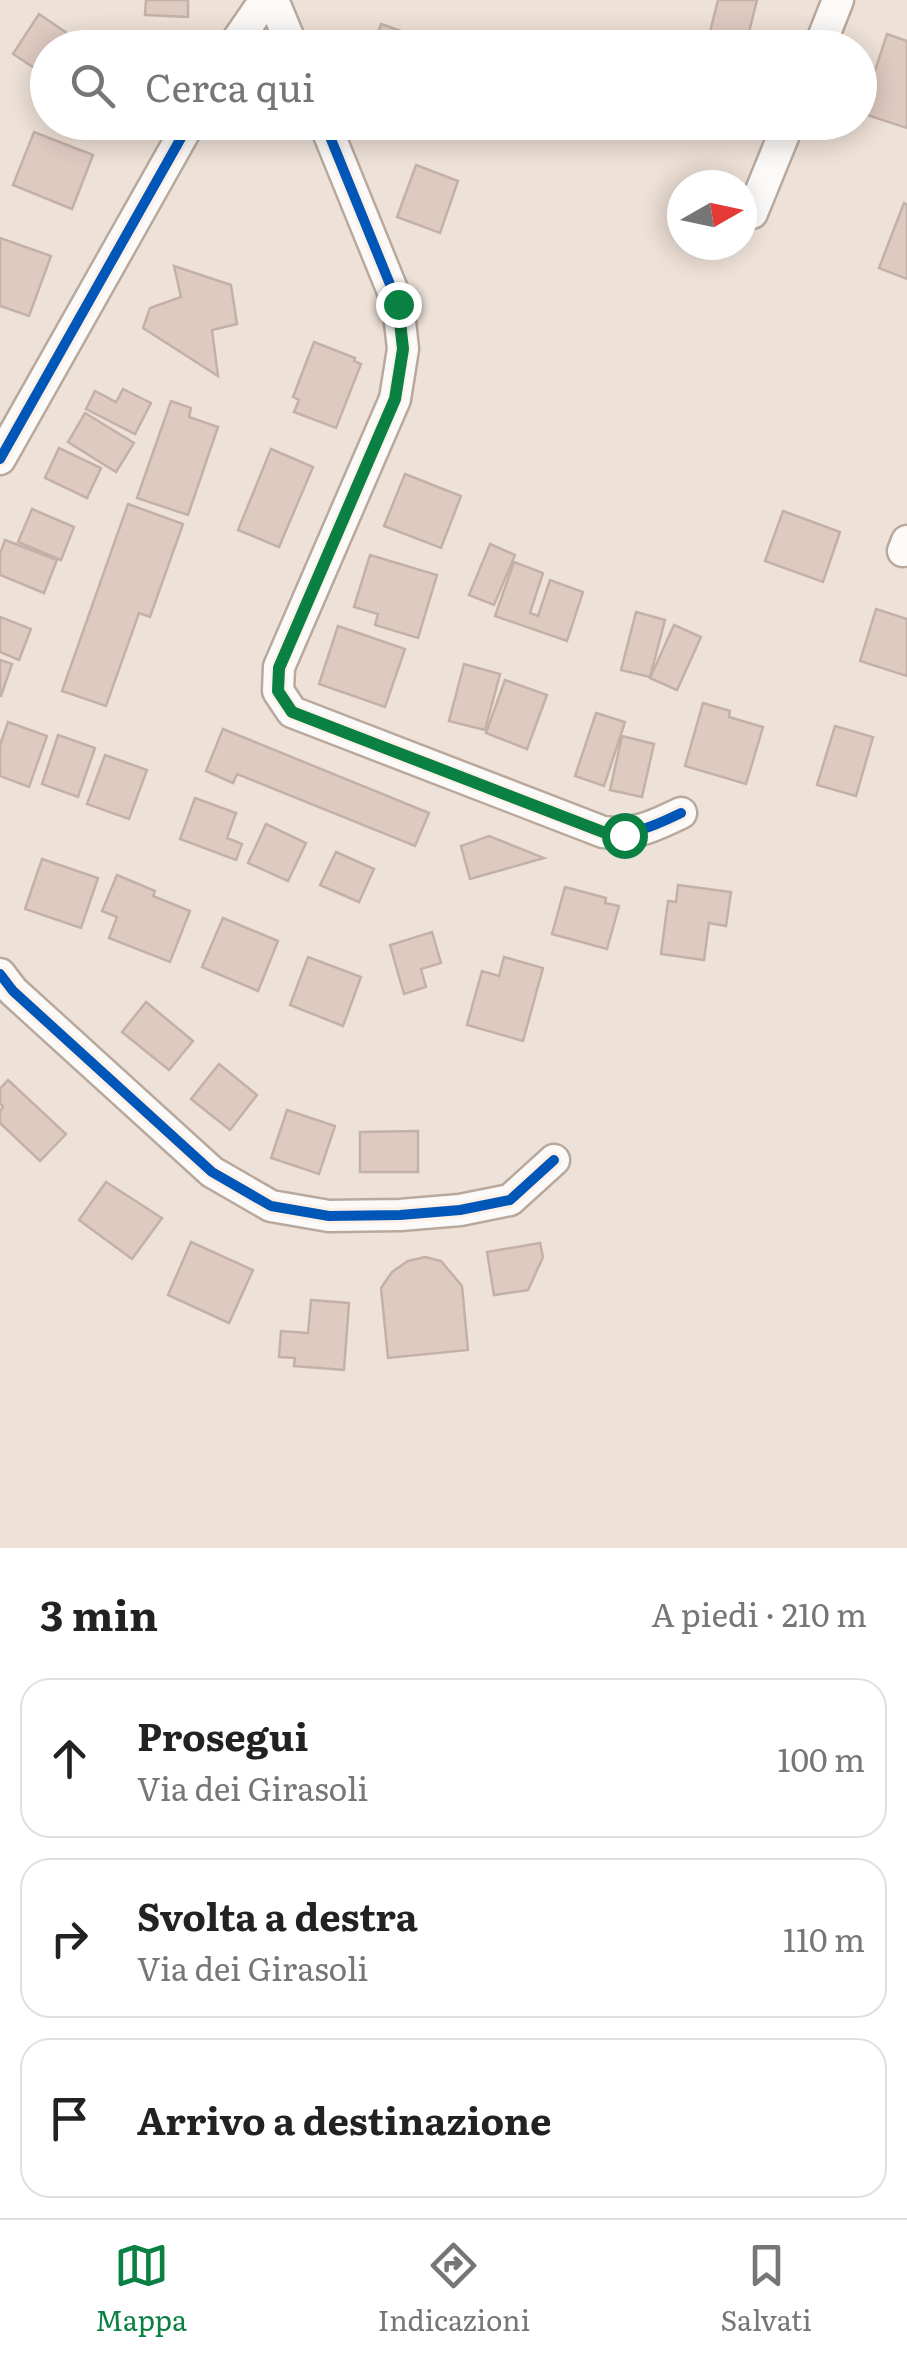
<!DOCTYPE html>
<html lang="it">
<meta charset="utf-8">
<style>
body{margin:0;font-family:Literata,serif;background:#f6f6f6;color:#222}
.compass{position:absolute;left:667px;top:170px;width:90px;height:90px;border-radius:50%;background:#fff;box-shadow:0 5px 25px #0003;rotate:81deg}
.stop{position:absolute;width:30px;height:30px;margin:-22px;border:8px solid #0b8043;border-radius:50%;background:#fff}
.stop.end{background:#0b8043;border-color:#fff;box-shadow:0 2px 10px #0008}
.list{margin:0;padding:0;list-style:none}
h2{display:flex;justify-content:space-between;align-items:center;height:130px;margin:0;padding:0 40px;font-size:42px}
h2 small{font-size:32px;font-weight:400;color:#767676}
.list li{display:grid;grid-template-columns:65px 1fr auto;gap:30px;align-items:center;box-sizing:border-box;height:160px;margin:0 20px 20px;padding:0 20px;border:2px solid #e0e0e0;border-radius:30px}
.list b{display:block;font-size:38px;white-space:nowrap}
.list p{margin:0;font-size:32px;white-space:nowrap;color:#767676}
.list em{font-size:32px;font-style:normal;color:#767676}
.icon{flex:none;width:55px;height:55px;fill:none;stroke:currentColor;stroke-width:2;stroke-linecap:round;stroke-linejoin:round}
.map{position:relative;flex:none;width:907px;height:1548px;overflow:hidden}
.search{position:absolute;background:#fff;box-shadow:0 5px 25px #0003;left:30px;right:30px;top:30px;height:110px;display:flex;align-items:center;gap:25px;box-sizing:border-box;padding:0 35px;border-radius:55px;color:#767676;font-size:38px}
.sheet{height:670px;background:#fff}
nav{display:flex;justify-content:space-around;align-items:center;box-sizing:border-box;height:140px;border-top:2px solid #e0e0e0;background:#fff;font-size:28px;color:#767676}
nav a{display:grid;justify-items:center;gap:5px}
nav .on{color:#0b8043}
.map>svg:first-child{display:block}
.building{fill:#dfcac0;stroke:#c3b1a8;stroke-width:2.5}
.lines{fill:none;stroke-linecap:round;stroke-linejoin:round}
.street-casing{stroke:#b9a99d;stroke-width:35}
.street{stroke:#fcfaf9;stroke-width:30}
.cycleway-casing{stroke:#fcf0e7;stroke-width:16}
.cycleway{stroke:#0057b8;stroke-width:10}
.route{stroke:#0b8043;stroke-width:12}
</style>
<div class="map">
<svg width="907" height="1548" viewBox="0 0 907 1548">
<rect width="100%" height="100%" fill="#eee1d7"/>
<g class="building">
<polygon points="146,0 188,0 188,17 145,15"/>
<polygon points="718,0 757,0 745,48 706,48"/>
<polygon points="39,14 89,48 48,48 48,77 13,54"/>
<polygon points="381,24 441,45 440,48 373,48"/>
<polygon points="887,34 907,41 907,128 861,113"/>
<polygon points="34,132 93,155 72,209 13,185"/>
<polygon points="416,165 458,181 440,233 397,217"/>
<polygon points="904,203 907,205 907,279 879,268"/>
<polygon points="0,238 51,256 29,316 0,306"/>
<polygon points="174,266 231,285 237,324 212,330 218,376 143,328 150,308 181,297"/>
<polygon points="314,342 355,358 354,361 361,364 336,428 294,412 299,400 293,397"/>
<polygon points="123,389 151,403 135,434 86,409 95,391 116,402"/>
<polygon points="171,401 191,408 189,417 218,427 188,515 137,498"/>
<polygon points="85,413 134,443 116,472 68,442"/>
<polygon points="59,448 101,468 87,498 45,478"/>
<polygon points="271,449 313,467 279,547 238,530"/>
<polygon points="405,474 461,496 441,548 384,526"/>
<polygon points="128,504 183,524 150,617 139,613 106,706 62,691"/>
<polygon points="32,509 74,527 61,560 18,542"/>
<polygon points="783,511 840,532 823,582 765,561"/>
<polygon points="5,540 57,560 44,593 0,575 0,554"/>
<polygon points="490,544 515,555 494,605 469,595"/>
<polygon points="370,555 437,575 418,638 375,625 378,614 354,607"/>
<polygon points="514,562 543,573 530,613 538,616 550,580 583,592 567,641 495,616"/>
<polygon points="876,609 907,619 907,676 860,661"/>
<polygon points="636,612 665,620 650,677 621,670"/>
<polygon points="0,617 31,629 19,660 0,652"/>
<polygon points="674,625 701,637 677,690 650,678"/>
<polygon points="338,626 405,649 385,707 319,684"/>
<polygon points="0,660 12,664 1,696 0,696"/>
<polygon points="464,664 500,674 485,730 449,721"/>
<polygon points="505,680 547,695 527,749 486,733"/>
<polygon points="703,703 730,711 729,717 763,727 746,784 685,766"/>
<polygon points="596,713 625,722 604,786 575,776"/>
<polygon points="8,722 47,736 29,787 0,776 0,745"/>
<polygon points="835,726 873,737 856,796 817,785"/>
<polygon points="223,729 429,813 415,846 237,774 233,783 206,771"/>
<polygon points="58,735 95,748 78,797 42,784"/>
<polygon points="622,736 654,744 642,797 610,790"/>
<polygon points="105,755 147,770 129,819 87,804"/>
<polygon points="195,798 236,813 227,838 242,844 236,860 180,839"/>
<polygon points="266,824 306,843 288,881 248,863"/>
<polygon points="489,836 544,858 470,879 461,846"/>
<polygon points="336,852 374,869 359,902 320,885"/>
<polygon points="42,859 98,878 81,928 25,909"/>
<polygon points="117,875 155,891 153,896 190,911 170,962 109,938 117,917 102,911"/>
<polygon points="678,885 731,892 726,926 709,923 704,960 661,954 668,901 676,902"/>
<polygon points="565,887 606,898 605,903 619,906 607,949 552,934"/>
<polygon points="223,918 278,941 258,991 202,967"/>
<polygon points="432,932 441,963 421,969 426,987 404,994 390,945"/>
<polygon points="308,957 361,977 343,1026 290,1005"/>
<polygon points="504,957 543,968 523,1041 467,1025 482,971 499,976"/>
<polygon points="146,1002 193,1041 169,1070 122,1032"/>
<polygon points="219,1064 257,1095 230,1130 191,1099"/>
<polygon points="8,1080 66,1134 40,1161 0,1123 0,1111 3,1107 0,1103 0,1089"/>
<polygon points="287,1110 335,1126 319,1174 271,1158"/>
<polygon points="418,1131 418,1172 360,1172 360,1132"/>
<polygon points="106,1182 162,1218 132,1259 79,1220"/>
<polygon points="191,1242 253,1270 229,1323 168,1295"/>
<polygon points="540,1243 543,1257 528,1290 494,1295 487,1252"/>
<polygon points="425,1257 441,1261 462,1286 468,1350 388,1358 381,1288 392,1272 408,1261"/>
<polygon points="311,1300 349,1303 344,1370 294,1366 295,1358 279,1357 281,1331 308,1333"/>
</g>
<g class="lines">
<g class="street-casing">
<g id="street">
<polyline points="273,0 293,48"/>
<polyline points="232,48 265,0"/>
<polyline points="819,48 838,0"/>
<path d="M 324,122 L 398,304 L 403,349 L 395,399 L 279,667 L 278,691 L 292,712 L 603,832 C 634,836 654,826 681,813"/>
<polyline points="752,213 789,122"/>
<polyline points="0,459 190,122"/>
<polyline points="903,551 907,541"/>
<polyline points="0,974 13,991 212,1172 271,1206 329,1216 400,1215 460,1210 510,1200 554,1160"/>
</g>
</g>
<use href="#street" class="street"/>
<g class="cycleway-casing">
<g id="cycleway">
<path d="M 324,122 L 398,304 L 403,349 L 395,399 L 279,667 L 278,691 L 292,712 L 603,832 C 634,836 654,826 681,813"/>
<polyline points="0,459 190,122"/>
<polyline points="0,974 13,991 212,1172 271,1206 329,1216 400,1215 460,1210 510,1200 554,1160"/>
</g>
</g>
<use href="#cycleway" class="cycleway"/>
</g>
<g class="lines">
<polyline class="route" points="398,304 403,349 395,399 279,668 278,691 292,712 603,832 624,835"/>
</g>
</svg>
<svg class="compass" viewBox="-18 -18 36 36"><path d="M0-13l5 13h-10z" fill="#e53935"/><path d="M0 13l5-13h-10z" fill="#767676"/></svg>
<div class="stop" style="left:624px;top:835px"></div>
<div class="stop end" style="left:398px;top:304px"></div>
<div class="search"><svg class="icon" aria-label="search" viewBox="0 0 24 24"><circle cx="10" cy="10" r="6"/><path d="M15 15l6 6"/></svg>Cerca qui</div>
</div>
<section class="sheet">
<h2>3 min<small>A piedi · 210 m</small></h2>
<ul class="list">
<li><svg class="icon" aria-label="ahead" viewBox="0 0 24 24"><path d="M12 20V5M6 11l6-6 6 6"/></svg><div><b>Prosegui</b><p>Via dei Girasoli</p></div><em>100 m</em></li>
<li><svg class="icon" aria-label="right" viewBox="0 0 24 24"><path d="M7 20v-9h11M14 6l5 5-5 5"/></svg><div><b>Svolta a destra</b><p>Via dei Girasoli</p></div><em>110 m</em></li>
<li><svg class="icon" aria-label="arrive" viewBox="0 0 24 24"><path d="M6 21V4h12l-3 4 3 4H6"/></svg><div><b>Arrivo a destinazione</b></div></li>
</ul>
</section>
<nav>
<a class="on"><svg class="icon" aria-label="map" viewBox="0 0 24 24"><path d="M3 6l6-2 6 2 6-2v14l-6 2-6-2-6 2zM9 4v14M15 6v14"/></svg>Mappa</a>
<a><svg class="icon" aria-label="directions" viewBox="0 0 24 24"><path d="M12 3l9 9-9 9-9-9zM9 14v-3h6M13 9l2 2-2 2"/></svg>Indicazioni</a>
<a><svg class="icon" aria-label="saved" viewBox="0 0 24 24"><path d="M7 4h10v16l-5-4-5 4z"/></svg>Salvati</a>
</nav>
